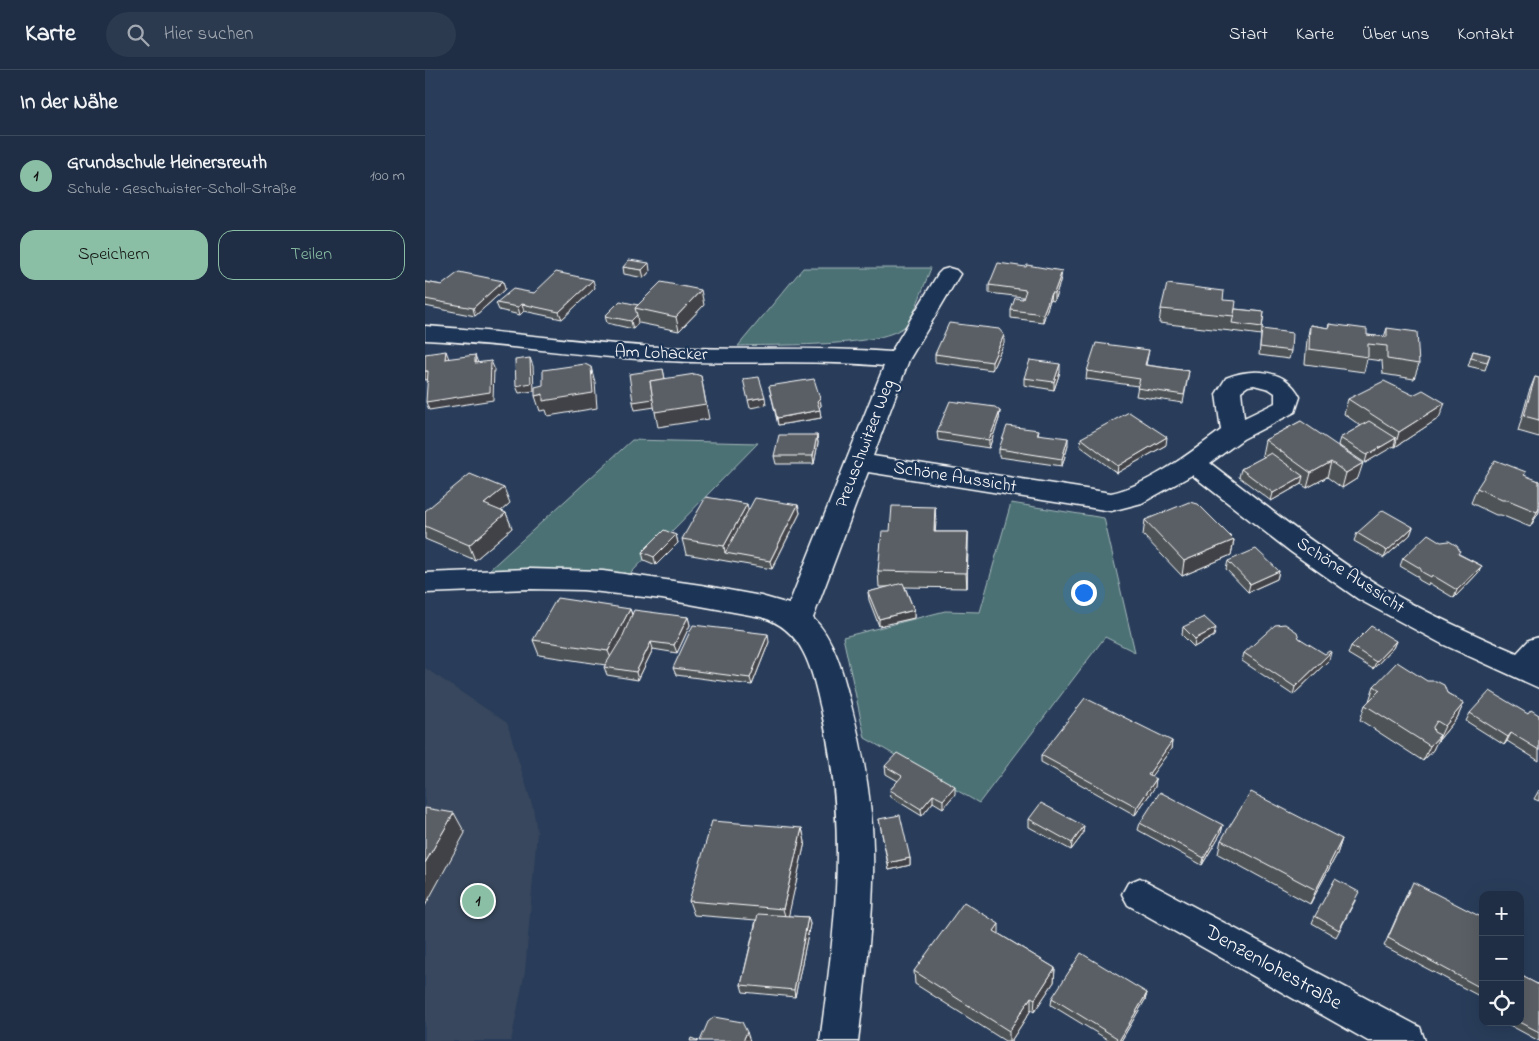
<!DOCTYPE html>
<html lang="de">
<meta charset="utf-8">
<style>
body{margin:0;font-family:"Indie Flower",sans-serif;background:#2c3a4f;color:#f1f3f6}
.controls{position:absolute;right:15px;bottom:15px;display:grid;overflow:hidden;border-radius:10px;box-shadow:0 5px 20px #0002}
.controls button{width:45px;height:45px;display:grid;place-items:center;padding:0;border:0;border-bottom:1px solid #3c4a5d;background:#1f2e44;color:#f1f3f6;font:25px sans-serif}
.you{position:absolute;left:658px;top:522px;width:18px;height:18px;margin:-12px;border:4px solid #fff;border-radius:50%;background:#1a73e8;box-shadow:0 0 0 8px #1a73e833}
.badge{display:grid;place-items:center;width:32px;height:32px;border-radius:50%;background:#8abfa5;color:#111;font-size:16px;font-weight:700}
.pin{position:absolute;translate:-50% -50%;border:2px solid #fff;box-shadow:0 1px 5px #0006}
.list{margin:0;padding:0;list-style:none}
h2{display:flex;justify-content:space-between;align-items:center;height:65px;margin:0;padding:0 20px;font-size:21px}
h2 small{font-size:16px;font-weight:400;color:#a1a8b2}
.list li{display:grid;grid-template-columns:32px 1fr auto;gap:15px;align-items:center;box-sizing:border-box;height:80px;padding:0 20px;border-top:1px solid #3c4a5d}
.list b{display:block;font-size:19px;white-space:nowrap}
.list p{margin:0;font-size:16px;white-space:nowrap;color:#a1a8b2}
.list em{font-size:16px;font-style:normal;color:#a1a8b2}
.actions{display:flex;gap:10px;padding:15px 20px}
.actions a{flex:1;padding:11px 0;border:1px solid #8abfa5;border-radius:15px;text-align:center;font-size:18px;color:#8abfa5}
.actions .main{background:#8abfa5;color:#111}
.icon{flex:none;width:28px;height:28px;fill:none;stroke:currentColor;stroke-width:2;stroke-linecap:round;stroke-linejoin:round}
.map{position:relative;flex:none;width:1114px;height:971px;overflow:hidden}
header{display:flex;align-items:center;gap:30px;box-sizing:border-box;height:70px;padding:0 25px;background:#1f2e44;border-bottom:1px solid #3c4a5d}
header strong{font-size:24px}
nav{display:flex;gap:28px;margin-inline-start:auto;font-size:18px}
.search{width:350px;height:45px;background:#2c3a4f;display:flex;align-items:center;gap:12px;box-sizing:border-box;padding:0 18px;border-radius:28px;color:#a1a8b2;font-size:19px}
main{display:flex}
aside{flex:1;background:#1f2e44}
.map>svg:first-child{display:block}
.built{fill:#38475d}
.green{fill:#4b7174;stroke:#a5b8ba}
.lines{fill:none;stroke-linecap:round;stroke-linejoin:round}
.minor-casing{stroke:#fff;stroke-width:3}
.minor{fill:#1d3557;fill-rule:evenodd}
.wall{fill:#4d5257;stroke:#fff}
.shaded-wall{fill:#3f4247;stroke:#fff}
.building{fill:#5a5f65;stroke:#fff}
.labels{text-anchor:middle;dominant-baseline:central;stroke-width:4.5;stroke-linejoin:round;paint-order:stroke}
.street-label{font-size:18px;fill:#fff;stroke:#1d3557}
.near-street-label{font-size:21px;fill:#fff;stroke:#1d3557}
</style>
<header>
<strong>Karte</strong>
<div class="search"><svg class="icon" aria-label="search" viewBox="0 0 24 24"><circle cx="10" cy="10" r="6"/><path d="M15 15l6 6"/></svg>Hier suchen</div>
<nav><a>Start</a><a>Karte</a><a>Über uns</a><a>Kontakt</a></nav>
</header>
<main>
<aside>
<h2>In der Nähe<small></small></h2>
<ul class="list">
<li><span class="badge">1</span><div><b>Grundschule Heinersreuth</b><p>Schule · Geschwister-Scholl-Straße</p></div><em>100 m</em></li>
</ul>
<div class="actions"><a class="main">Speichern</a><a>Teilen</a></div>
</aside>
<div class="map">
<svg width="1114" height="971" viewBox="0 0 1114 971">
<rect width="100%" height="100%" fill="#293d5a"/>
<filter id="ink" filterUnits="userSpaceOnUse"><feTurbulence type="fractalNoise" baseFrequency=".02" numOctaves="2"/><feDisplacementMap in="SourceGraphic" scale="10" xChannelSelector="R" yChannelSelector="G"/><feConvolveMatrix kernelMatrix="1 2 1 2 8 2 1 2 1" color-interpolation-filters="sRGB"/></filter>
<g filter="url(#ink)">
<polygon class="built" points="0,598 82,653 108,738 112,762 100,901 86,971 0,971"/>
<g class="green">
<path d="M 378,198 L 506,198 C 500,212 490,244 482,254 C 461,279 347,274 313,276 Z"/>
<polygon points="207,370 333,373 203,506 63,501"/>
<polygon points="586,433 679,448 710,582 680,567 554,733 440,668 418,567 520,541 555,542"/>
</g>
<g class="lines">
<g class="minor-casing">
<g id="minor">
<path d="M 524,198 L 531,200 L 535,204 L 484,290 L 448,386 L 686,423 C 724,415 765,383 796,360 L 791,324 L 801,308 C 827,297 862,299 875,327 L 870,342 L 818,369 L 785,393 C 840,435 895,480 955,516 C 999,542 1045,563 1092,583 L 1104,570 L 1114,567 L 1114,618 L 1017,574 L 933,529 L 866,482 L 767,405 L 717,433 L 686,441 L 443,402 L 388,548 C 409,568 418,603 425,631 C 435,668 442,705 446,743 C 453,819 442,896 433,971 L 395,971 C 411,853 423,757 396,639 C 387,600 379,559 336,547 L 237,529 L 158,520 L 104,519 L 0,523 L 0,503 L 104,499 L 178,501 L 276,515 L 336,526 L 364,534 L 459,296 C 387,289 315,295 242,291 C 161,287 81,274 0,270 L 0,256 C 78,261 156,273 235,277 C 312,281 389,276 466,282 L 513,204 L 517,200 ZM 829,315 L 844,319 L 850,323 L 850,333 L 819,348 L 816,321 L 823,316 Z"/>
<polygon points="715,808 995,957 1000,971 943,971 703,835 697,824 703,813"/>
</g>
</g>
<use href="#minor" class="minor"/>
</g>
<g class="wall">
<polygon points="198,197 225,201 219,208 199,204"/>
<polygon points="636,208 629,231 625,230 618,252 586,248 586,240 598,229 598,227 564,223 564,215"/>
<polygon points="0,212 17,215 80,219 50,246 0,236"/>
<polygon points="170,218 137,249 99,241 95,245 74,240 71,233 109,223"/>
<polygon points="798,230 810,239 839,242 837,259 866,281 864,289 834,285 836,265 806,261 734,253 736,239"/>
<polygon points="213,235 279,235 254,261 214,253 208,259 182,253 180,246"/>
<polygon points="904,254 942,265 959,267 962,258 994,294 989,309 958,304 957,291 942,289 939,302 880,294 882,270 885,255 903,258"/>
<polygon points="579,273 567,300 510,292 510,284"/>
<polygon points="724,280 721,295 764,301 758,333 711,326 713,316 661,309 662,301"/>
<polygon points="1048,281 1065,285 1060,300 1043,296"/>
<polygon points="635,302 629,320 599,315 599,308"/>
<polygon points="1110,307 1114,308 1114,367 1093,361 1104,322"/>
<polygon points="344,316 395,328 396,336 394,338 396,348 353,355"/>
<polygon points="923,329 1014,348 970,377 968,376 940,393 913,375 915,368 936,356 919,344"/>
<polygon points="575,341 574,349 564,378 513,370 512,362"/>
<polygon points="876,351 933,408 917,418 902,407 882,418 876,414 846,431 814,407 816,399 839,387 837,385 840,370"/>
<polygon points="614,360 613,364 643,376 637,396 574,387 574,379"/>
<polygon points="392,365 393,373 389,394 351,394 349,386"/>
<polygon points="656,368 741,375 692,403 655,376"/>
<polygon points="1099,406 1114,411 1114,442 1105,457 1076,445 1071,445 1046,433 1052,418"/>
<polygon points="85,433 76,441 81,443 87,458 50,490 0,469 0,441"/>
<polygon points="373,435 375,443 347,499 261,484 257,469 323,442"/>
<polygon points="510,437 510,462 543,462 542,518 480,517 489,540 489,548 454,556 444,530 443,522 464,517 454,517 453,501 465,461"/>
<polygon points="720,450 809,470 806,485 757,506 718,465"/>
<polygon points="988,457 985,465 959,488 929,471 932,463"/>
<polygon points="251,465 253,473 231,495 219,490 217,482"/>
<polygon points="1034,484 1057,496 1053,503 1029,528 1004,513 1003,515 994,510 992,506 975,496 978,488"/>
<polygon points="803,491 854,501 852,509 823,522 801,499"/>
<polygon points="205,539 207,544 263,547 265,555 252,583 228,579 213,610 182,605 179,597 181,595 114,585 108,570"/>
<polygon points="758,557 789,566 769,577 757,565"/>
<polygon points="874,568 904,590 868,625 817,591 819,583"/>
<polygon points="971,571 968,578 948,599 923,584 926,576"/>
<polygon points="344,572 327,615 251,605 248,598"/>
<polygon points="949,616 1022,623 1039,633 1032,648 1013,671 1012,670 1008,680 998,691 935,650 940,635 944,631"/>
<polygon points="1045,643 1103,644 1114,645 1114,691 1082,671 1079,675 1041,651"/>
<polygon points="747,671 746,679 726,706 730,717 710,745 616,692 616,685"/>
<polygon points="460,696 530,724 518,738 508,732 497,746 466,727 465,720 473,711 461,704"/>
<polygon points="1114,720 1114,731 1109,729"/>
<polygon points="454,749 485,788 485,795 464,800"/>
<polygon points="604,749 658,764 646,780 604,757"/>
<polygon points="715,753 798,755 796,763 777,795 713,760"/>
<polygon points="377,758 380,772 363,846 383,847 385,854 370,927 318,922 316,915 331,850 269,845 264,831"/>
<polygon points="917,769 912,784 885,834 793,784 796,770"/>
<polygon points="984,819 1058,848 1058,928 959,876"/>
<polygon points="931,829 911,867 887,853 890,846"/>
<polygon points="574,864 630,898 629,912 609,942 606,940 586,971 580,971 490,914 489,901"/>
<polygon points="1095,905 1114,915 1114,971 1079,952 1095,952"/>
<polygon points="722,923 720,930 696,971 685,971 626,935 627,928"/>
</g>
<g class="shaded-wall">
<polygon points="224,193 225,201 219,208 217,200"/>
<polygon points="637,201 636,208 629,231 629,223"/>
<polygon points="168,210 170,218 137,249 134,242"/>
<polygon points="78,211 80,219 50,246 48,238"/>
<polygon points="276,220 279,235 254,261 251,247"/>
<polygon points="626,223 625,230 618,252 618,244"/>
<polygon points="97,234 99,241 95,245 93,237"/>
<polygon points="212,245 213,253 208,259 206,251"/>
<polygon points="579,265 579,273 567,300 567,292"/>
<polygon points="21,281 24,289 20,289"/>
<polygon points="50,285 53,293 50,293"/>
<polygon points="105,288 108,296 109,321 94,323 91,316"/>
<polygon points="66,291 69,298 68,330 4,340 1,332"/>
<polygon points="635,294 635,302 629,320 629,312"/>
<polygon points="166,297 170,312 172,338 123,346 121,340 115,341 110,326 118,324"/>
<polygon points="238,299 243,324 230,337 210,340 208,332"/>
<polygon points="0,301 3,301 7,309 0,310"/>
<polygon points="276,306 284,349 233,357 230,342"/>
<polygon points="340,327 341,335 325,338 323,330"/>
<polygon points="395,328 396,336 393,339 392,331"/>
<polygon points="1020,333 1014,348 970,377 974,362"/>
<polygon points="395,340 396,348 353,355 352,348"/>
<polygon points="575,341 574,349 564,378 564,370"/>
<polygon points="392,365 393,373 389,394 388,386"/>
<polygon points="742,367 741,375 692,403 693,396"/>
<polygon points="643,368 643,376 637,396 637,389"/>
<polygon points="971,368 969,376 940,393 942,385"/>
<polygon points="906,392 902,407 882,418 886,403"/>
<polygon points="938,393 933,408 917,418 921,403"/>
<polygon points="878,406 876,414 846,431 848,423"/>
<polygon points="79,418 85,433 66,450 59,434"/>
<polygon points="322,434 325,450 300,483 299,476"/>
<polygon points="373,435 375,443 347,499 345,491"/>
<polygon points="510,437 511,452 509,477 509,462"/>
<polygon points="1114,438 1114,442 1105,457 1112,442"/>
<polygon points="81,443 87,458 50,490 44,475"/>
<polygon points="988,457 985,465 959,488 962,481"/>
<polygon points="543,462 543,478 542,518 541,503"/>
<polygon points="251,465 253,473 231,495 229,487"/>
<polygon points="809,470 806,485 757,506 759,491"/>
<polygon points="1057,496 1053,503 1029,528 1032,520"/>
<polygon points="854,501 852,509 823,522 825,514"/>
<polygon points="205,539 210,554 189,596 183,581"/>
<polygon points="489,540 489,548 454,556 454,549"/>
<polygon points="263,547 265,555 252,583 249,575"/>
<polygon points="791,558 789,566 769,577 770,569"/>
<polygon points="343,564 344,572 327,615 325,608"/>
<polygon points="971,571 968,578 948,599 951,592"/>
<polygon points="226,572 228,579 213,610 211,602"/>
<polygon points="906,582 904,590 868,625 870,617"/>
<polygon points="1039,633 1032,648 1013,671 1020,656"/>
<polygon points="1086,663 1082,671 1079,675 1083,667"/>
<polygon points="1015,665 1008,680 998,691 1005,676"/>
<polygon points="747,671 746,679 722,712 723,705"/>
<polygon points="731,709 730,717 710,745 712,737"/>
<polygon points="530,716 530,724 518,738 518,730"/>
<polygon points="508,725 508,732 497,746 496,739"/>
<polygon points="29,743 40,763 0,836 0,793"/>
<polygon points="798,755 796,763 777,795 779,788"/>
<polygon points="659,756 658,764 646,780 647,773"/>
<polygon points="377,758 380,772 362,853 358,839"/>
<polygon points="917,769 912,784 885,834 891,820"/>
<polygon points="485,788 485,795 464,800 463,793"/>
<polygon points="383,847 385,854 370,927 369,920"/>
<polygon points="574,854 574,868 569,861"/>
<polygon points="630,898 629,912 609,942 610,929"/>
<polygon points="722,923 720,930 696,971 694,971"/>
<polygon points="606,927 606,940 586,971 584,971 584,961"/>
<polygon points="322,962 325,971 318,971"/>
</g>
<g class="building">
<polygon points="204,190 224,193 217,200 198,197"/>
<polygon points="573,193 601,197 602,195 637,201 629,223 626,223 618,244 586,240 590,228 598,229 601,220 564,215"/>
<polygon points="34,202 78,211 48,238 0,229 0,212 17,215"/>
<polygon points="131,202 168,210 134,242 97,234 93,237 71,233 88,219 109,223"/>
<polygon points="236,212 276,220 251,247 210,238"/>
<polygon points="742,214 799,221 798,230 811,231 809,246 736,239"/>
<polygon points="195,231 213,235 210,238 212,245 206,251 180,246"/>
<polygon points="810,239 839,242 837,257 807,253"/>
<polygon points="524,253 574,259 579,265 567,292 510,284"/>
<polygon points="904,254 942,259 942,265 962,267 962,258 992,262 994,294 962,289 962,276 943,274 943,287 884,279 885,255 904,258"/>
<polygon points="837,259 867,263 866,281 835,277"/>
<polygon points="671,273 724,280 720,295 764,301 759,325 712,318 715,309 662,301"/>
<polygon points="21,281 20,289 50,285 50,293 66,291 65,322 1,332 3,301 0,301 0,284"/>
<polygon points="1048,281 1065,285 1062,292 1046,288"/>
<polygon points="105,288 106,313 91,316 90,290"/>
<polygon points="605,290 635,294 629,312 599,308"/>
<polygon points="160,294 166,297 168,323 118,331 118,324 110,326 110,317 118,315 118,300"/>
<polygon points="238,299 240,309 225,311 228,329 208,332 204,304"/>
<polygon points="270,304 276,306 281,334 230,342 225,311"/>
<polygon points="334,307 340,327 323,330 318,309"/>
<polygon points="1110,307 1114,308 1114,350 1099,346"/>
<polygon points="389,309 395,328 392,331 395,340 352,348 344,316"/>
<polygon points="959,311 988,325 998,320 1020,333 974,362 923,329"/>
<polygon points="525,331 570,337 575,341 564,370 512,362"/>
<polygon points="704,342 742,367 693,396 656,368"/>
<polygon points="876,351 938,393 921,403 906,392 886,403 840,370"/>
<polygon points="944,351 971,368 942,385 915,368"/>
<polygon points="582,356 614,360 612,364 643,368 637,389 574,379"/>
<polygon points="354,365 392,365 388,386 349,386"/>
<polygon points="846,383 878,406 848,423 816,399"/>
<polygon points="1070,390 1101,402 1099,405 1114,411 1114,438 1112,442 1083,430 1077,430 1052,418"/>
<polygon points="45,404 79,418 59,434 81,443 44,475 0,456 0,441"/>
<polygon points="281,427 322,434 299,476 257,469"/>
<polygon points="330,428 373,435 345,491 300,483"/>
<polygon points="764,432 773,434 809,470 759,491 720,450"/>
<polygon points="467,436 510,437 509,462 543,462 541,503 453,501 457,461 465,461"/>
<polygon points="958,440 988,457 962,481 932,463"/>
<polygon points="239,460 251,465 229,487 217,482"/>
<polygon points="1003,464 1016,472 1024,471 1032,476 1035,481 1033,484 1057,496 1032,520 1007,505 1006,507 997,502 995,498 978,488"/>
<polygon points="831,479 854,501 825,514 803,491"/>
<polygon points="478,513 489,540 454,549 443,522"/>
<polygon points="132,528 205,539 183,581 108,570"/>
<polygon points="209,540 263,547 249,575 226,572 211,602 179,597 197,568"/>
<polygon points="779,547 791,558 770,569 758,557"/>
<polygon points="860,554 872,562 874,568 900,584 904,581 906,582 870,617 819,583 850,555"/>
<polygon points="268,555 343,564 325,608 248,598"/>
<polygon points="946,556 971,571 951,592 926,576"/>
<polygon points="972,592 1002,611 1011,611 1019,615 1022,623 1039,633 1020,656 1012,651 1008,657 1009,662 1015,665 1005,676 940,635 955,620 949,616"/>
<polygon points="1065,621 1103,644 1106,640 1114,645 1114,680 1086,663 1083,667 1045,643"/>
<polygon points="660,628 747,671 723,705 731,709 712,737 616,685"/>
<polygon points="472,683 530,716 518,730 508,725 496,739 465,720 477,706 460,696"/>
<polygon points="735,722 798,755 779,788 715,753"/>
<polygon points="826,722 917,769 891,820 796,770"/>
<polygon points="616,733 659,756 647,773 604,749"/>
<polygon points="0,738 29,743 0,793"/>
<polygon points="475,745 485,788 463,793 454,749"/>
<polygon points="287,751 377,758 358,839 264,831"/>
<polygon points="910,809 934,822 914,860 890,846"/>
<polygon points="988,812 1058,848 1058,919 963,868"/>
<polygon points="539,832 574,854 569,861 630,898 610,929 606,927 584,961 489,901"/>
<polygon points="333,844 383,847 369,920 316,915"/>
<polygon points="656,883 722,923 694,971 690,971 692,968 627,928"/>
<polygon points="1095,905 1114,915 1114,962 1095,952"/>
<polygon points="289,947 317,952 322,962 318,971 275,971 283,952"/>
<polygon points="266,968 274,971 265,971"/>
</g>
</g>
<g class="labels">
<g class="street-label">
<text transform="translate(236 284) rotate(2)">Am Lohacker</text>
<text transform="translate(441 374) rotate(-69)">Preuschwitzer Weg</text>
<text transform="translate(530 408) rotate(9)">Schöne Aussicht</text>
<text transform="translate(925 506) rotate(33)">Schöne Aussicht</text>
</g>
<g class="near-street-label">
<text transform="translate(848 898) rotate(29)">Denzenlohestraße</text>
</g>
</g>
</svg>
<div class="controls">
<button>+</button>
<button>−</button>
<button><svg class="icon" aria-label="locate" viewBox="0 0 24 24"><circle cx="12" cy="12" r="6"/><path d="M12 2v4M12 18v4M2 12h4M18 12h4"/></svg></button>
</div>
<div class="you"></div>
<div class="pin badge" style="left:53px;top:831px">1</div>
</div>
</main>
